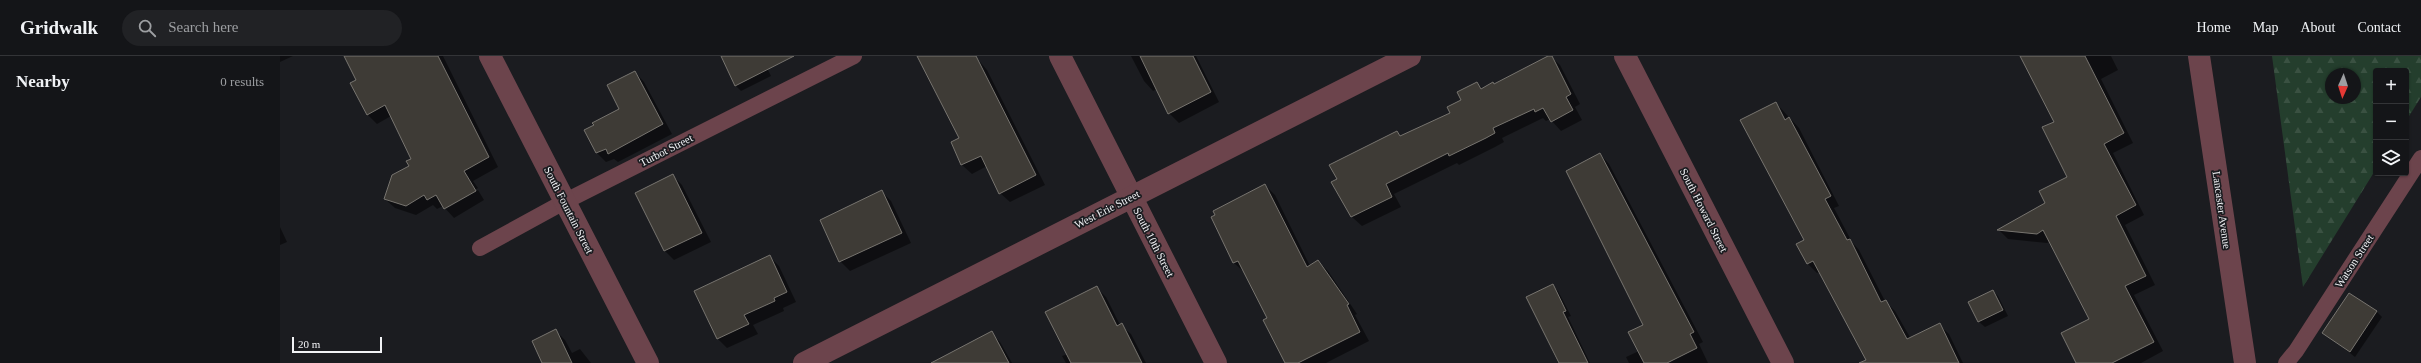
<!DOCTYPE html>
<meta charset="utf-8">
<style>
body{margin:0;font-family:Georgia,serif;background:#212225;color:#f1f3f6}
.controls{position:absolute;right:12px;top:12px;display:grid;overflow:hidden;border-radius:4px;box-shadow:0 1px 3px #0004}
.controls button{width:36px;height:36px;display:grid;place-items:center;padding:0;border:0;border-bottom:1px solid #333437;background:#141518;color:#f1f3f6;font:20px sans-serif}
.compass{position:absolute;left:2045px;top:12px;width:36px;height:36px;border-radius:50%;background:#141518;box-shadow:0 1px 3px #0004;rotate:183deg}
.scale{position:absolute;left:12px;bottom:10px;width:90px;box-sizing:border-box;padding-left:4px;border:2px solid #f1f2f5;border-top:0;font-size:11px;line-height:14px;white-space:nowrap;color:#f1f2f5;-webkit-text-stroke:3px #1b1c20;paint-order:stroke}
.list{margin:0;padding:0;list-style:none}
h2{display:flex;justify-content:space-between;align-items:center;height:52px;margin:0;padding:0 16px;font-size:17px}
h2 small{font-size:13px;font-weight:400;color:#9d9fa2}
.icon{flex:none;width:22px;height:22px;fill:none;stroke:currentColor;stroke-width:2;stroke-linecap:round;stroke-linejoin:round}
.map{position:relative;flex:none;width:2141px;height:307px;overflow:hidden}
header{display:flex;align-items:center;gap:24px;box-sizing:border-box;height:56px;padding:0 20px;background:#141518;border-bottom:1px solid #333437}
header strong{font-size:19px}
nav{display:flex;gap:22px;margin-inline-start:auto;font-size:14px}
.search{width:280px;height:36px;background:#212225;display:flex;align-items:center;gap:10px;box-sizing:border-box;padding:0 14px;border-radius:22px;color:#9d9fa2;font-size:15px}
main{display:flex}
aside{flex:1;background:#141518}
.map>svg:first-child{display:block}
.forest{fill:url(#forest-firs);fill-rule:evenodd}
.shadow{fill:#0007}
.building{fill:#3e3b36;stroke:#77746f}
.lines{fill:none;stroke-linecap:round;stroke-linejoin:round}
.lane{stroke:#6c444c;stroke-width:16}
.street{stroke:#6c444c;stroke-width:22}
.labels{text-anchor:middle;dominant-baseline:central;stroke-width:3.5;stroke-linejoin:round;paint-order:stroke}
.street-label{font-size:11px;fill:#f1f2f5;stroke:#1b1c20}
</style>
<header>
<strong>Gridwalk</strong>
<div class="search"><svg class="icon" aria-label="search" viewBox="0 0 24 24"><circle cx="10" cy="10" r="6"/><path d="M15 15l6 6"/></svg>Search here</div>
<nav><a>Home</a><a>Map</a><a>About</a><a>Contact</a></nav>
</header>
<main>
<aside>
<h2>Nearby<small>0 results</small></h2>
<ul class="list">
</ul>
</aside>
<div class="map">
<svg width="2141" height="307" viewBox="0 0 2141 307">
<defs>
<pattern id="forest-firs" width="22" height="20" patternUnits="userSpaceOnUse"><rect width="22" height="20" fill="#243e2d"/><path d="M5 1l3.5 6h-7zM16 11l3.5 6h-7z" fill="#3a5142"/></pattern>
</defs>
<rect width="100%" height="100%" fill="#1b1c20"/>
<path class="forest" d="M 1992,0 L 2141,0 L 2141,41 L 2126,65 L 2126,15 L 2096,15 L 2096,113 L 2023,231 ZM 2051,18 L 2075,18 L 2075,42 L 2051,42 Z"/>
<g class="shadow">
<polygon points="0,0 13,0 0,6"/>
<polygon points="65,0 163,0 218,111 193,125 198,132 166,150 166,153 198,134 204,144 174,162 163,150 157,153 153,149 136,159 115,152 105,143 130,111 132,103 111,60 97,68 87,58 77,24"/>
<polygon points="442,0 481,0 491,20 461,35 456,30"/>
<polygon points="639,0 695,0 707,14 765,129 730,146 720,137 707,110 692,118 682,109 672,87 680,82"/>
<polygon points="851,0 916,0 939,46 899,67 889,57 877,33 873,35 864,25"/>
<polygon points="1270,0 1280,9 1300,48 1295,51 1302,64 1281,75 1270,63 1266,65 1263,62 1222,82 1224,86 1215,91 1179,109 1177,107 1114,138 1121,151 1082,170 1072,161 1053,127 1117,76 1122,81 1171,57 1197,27 1203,33 1215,29"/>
<polygon points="1742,0 1831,0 1838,14 1821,23 1853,87 1833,97 1864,159 1845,169 1875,229 1854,239 1883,295 1861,307 1797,307 1811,263 1770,185 1767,187 1728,183 1719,174 1766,148 1788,121 1775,66"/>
<polygon points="355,16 364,26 392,78 338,106 334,103 326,106 317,97 305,75 341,54"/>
<polygon points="1496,47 1519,72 1559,150 1554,152 1572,186 1579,194 1605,245 1615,255 1631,283 1659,269 1669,278 1683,307 1588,307 1540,216 1537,217 1528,208 1525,184"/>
<polygon points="1320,98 1329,108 1423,286 1419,288 1428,307 1349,307 1346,301 1359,295 1364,269"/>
<polygon points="393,120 402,129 431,186 394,204 385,195 357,138"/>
<polygon points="985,129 995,139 1030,210 1038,205 1048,215 1077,258 1075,259 1089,285 1046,307 1006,307 988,262 964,216 954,207"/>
<polygon points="602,136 611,145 631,187 570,215 560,205"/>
<polygon points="0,171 7,186 0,189"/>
<polygon points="489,200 499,210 516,246 503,252 504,255 473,269 478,278 447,292 438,283 415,236"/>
<polygon points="1273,230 1278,235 1291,260 1288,261 1310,307 1278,307 1248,242"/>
<polygon points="816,231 826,241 840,269 851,278 866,307 786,307 782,300 788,298"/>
<polygon points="1713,235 1718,240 1728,260 1705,271 1699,266 1690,246"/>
<polygon points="2096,255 2102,261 2075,301 2044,277"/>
<polygon points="276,275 285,284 292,297 300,293 311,307 263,307"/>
<polygon points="711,277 720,286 732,307 656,307"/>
</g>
<g class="building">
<polygon points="64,0 158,0 209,101 184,115 196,135 164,153 156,139 147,144 144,139 126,150 104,143 112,119 129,110 126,105 131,103 105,49 87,59 70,27 76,24"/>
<polygon points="441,0 514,0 455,30"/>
<polygon points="637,0 696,0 756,119 719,138 701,100 681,109 671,86 679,82"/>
<polygon points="860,0 913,0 931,36 888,58"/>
<polygon points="1268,0 1272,0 1291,38 1286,41 1293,54 1271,66 1263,52 1255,56 1254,53 1213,72 1215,77 1206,82 1169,100 1168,97 1106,128 1112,141 1071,161 1051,126 1057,123 1049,109 1117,75 1120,80 1170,57 1167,51 1181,44 1177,36 1197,26 1201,33 1213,26 1214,28"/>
<polygon points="1740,0 1805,0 1844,77 1824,88 1856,149 1836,160 1866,220 1845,230 1874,286 1832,307 1796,307 1781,277 1809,263 1763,174 1757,178 1717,174 1765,147 1759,135 1787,121 1762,71 1774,66"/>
<polygon points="355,15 383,68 328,98 326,93 316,97 304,74 314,69 312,67 339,53 327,29"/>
<polygon points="1496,46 1505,64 1509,61 1551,140 1545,143 1567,184 1570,183 1601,246 1606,244 1627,283 1660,267 1679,307 1579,307 1586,304 1533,205 1527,208 1516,188 1524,184 1460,64"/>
<polygon points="1320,97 1414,276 1410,278 1417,292 1387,307 1364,307 1348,276 1363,269 1286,115"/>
<polygon points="393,118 422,177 384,195 355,137"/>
<polygon points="985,128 1027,211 1038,204 1069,248 1067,249 1080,276 1018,307 1005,307 983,264 987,262 958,205 953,207 931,161 935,159 933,155"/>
<polygon points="602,134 622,177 559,206 540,164"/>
<polygon points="490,199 507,236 494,242 495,245 464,259 469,268 437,283 414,235"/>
<polygon points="1273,228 1286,255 1283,256 1308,307 1279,307 1246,241"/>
<polygon points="817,230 837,270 842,267 862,307 791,307 765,256"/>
<polygon points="1713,234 1723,254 1698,266 1688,246"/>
<polygon points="2069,237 2097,255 2070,296 2042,277"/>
<polygon points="276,273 292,307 262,307 252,285"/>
<polygon points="712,275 729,307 651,307"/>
</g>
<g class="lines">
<g class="lane">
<polyline points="200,192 284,146 574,0"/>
<polyline points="2006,307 2016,295 2141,102"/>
</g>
<g class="street">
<polyline points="210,0 368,307"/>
<polyline points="780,0 936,307"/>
<polyline points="1345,0 1503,307"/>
<polyline points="1919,0 1965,307"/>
<polyline points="524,307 1130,0"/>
</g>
</g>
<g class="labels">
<g class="street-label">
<text transform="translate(386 94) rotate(-27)">Turbot Street</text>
<text transform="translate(827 153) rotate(-27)">West Erie Street</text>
<text transform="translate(289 154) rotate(63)">South Fountain Street</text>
<text transform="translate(1424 154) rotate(63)">South Howard Street</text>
<text transform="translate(1942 154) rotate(82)">Lancaster Avenue</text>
<text transform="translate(874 186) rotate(63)">South 10th Street</text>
<text transform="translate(2074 205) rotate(-57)">Watson Street</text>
</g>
</g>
</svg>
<div class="controls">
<button>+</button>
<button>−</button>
<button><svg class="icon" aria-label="layers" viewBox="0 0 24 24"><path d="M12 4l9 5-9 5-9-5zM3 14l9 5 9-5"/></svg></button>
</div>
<svg class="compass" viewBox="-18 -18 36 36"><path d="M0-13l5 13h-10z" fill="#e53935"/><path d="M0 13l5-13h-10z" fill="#9d9fa2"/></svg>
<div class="scale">20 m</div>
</div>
</main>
